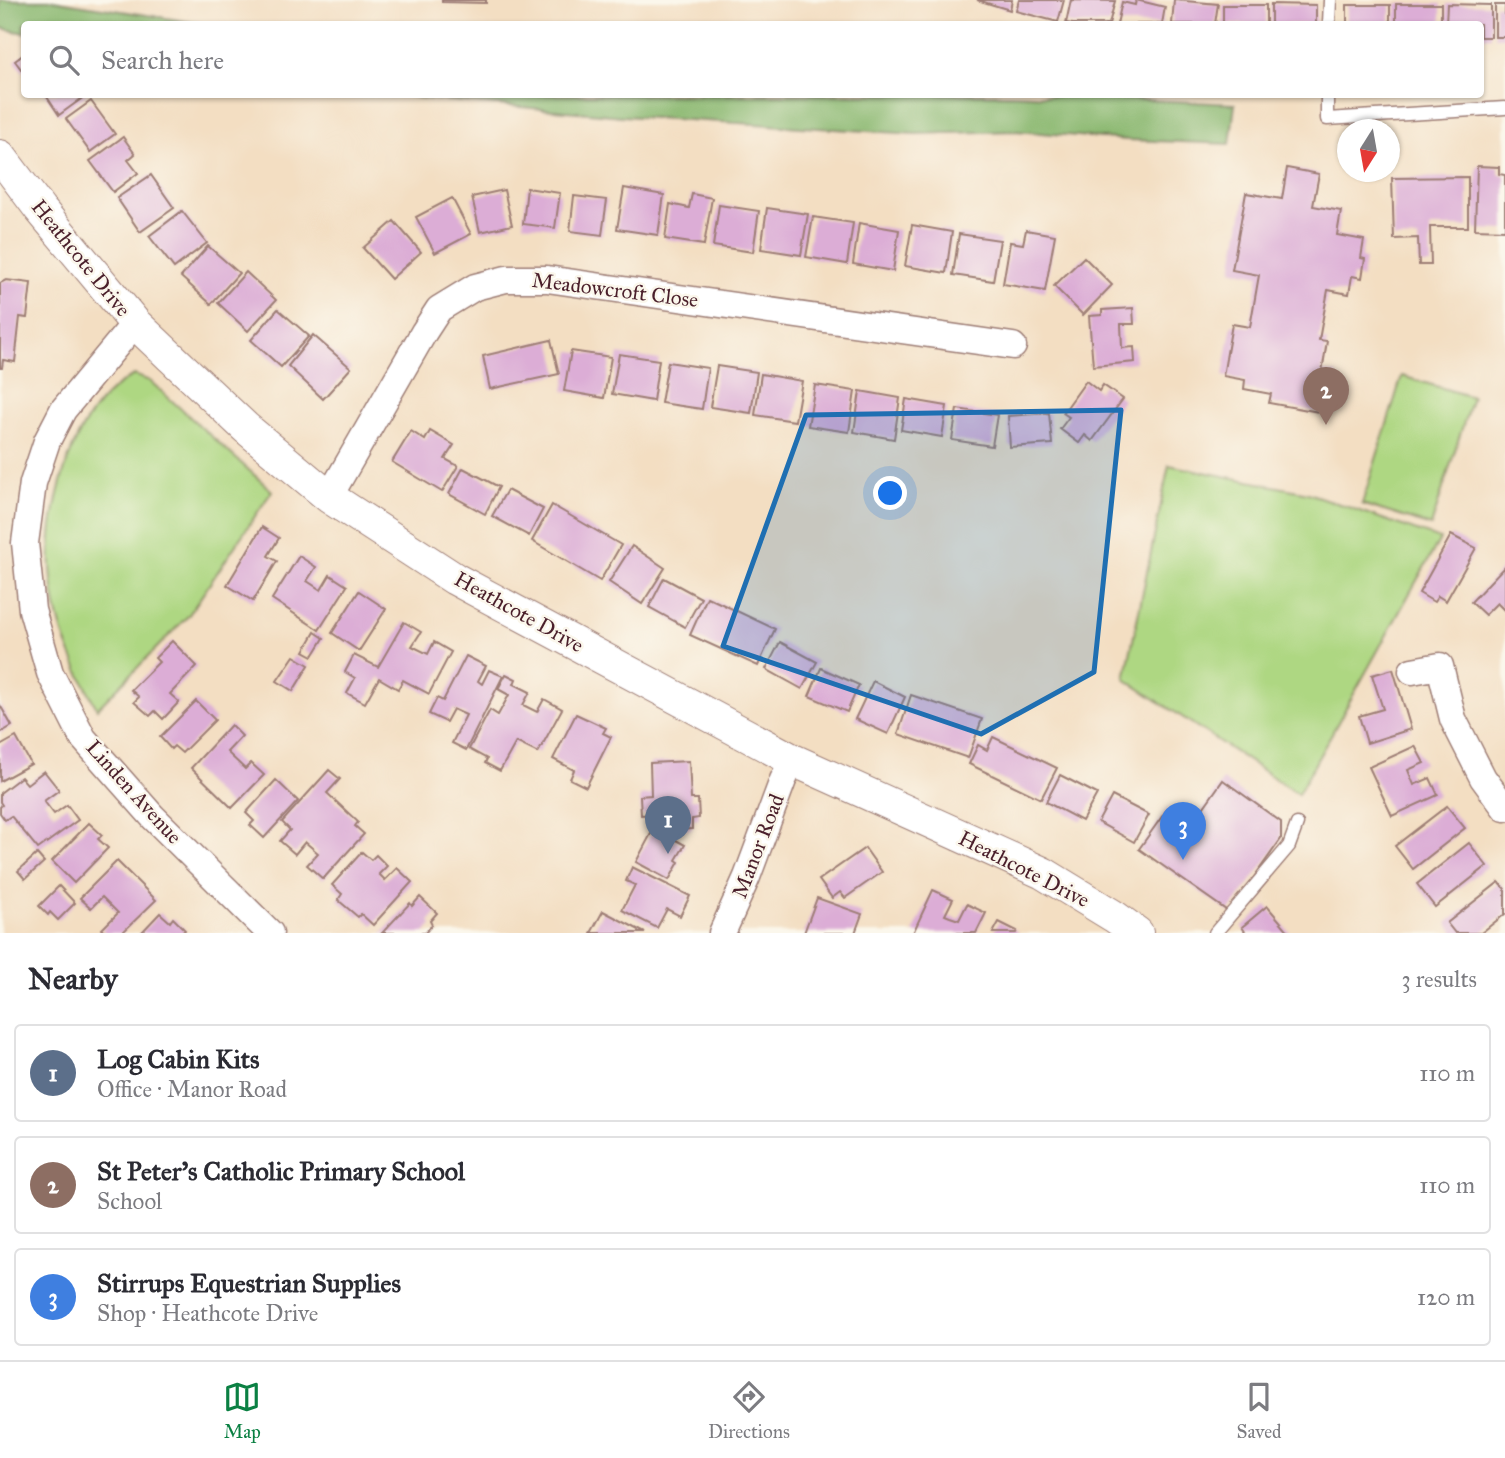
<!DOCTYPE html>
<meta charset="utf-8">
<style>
body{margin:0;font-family:"IM FELL Great Primer",serif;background:#f2f2f3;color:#2b2b33}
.compass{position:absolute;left:1337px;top:119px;width:63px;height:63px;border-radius:50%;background:#fff;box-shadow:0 2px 5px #0004;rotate:191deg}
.you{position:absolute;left:891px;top:494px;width:24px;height:24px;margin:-18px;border:5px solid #fff;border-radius:50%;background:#1a73e8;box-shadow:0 0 0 10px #1a73e833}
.badge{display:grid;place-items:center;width:46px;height:46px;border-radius:50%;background:#0b8043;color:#fff;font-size:23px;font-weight:700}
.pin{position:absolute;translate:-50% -58px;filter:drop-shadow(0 2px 4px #0008)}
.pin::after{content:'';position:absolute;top:37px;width:24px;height:21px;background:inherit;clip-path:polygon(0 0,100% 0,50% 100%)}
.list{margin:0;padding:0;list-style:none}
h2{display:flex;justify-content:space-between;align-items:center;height:91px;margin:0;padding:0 28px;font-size:30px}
h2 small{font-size:23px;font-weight:400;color:#7c7c81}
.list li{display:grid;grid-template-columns:46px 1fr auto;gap:21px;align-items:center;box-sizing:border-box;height:98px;margin:0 14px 14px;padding:0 14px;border:2px solid #e1e1e2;border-radius:7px}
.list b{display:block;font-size:26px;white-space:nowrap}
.list p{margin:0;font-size:23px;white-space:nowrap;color:#7c7c81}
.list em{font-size:23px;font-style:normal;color:#7c7c81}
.icon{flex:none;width:38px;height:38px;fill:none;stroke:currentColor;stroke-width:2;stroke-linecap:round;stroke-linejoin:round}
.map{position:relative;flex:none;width:1505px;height:933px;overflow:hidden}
.search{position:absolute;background:#fff;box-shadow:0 2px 5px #0004;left:21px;right:21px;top:21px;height:77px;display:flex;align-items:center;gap:18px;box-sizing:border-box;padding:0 24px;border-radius:7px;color:#7c7c81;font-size:26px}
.sheet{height:427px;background:#fff}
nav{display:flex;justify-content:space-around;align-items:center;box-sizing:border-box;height:98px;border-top:2px solid #e1e1e2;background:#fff;font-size:19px;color:#7c7c81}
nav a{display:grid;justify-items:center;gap:4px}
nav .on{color:#0b8043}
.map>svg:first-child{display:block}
.green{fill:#aed782;stroke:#7c7b56;stroke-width:2}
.forest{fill:#8ab870;stroke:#6a6c4e;stroke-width:2}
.building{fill:#dcadd6}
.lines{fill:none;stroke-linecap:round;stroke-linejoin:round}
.service-casing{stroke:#9e7e76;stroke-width:15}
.minor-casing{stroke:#9e7e76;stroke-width:29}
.tertiary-casing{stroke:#9e7e76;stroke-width:34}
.service{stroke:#fff;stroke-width:12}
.minor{stroke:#fff;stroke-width:26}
.tertiary{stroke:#fff;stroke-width:32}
.marked{fill:#1f6fb2;fill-opacity:0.2;stroke:#1f6fb2;stroke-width:5;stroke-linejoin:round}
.labels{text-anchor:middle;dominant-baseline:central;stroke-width:5;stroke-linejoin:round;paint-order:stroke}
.street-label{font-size:21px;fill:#4a1f2b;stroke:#fbf7ec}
</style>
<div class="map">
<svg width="1505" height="933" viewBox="0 0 1505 933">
<rect width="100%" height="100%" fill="#fbf7ec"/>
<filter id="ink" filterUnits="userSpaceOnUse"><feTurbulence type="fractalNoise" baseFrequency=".0143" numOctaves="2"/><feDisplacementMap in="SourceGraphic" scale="14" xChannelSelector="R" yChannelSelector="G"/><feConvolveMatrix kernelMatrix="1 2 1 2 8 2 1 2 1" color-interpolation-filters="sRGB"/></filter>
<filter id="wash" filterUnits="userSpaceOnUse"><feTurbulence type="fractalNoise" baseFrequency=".00686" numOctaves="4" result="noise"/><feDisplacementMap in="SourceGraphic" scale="28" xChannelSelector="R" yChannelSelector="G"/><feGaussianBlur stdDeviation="1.57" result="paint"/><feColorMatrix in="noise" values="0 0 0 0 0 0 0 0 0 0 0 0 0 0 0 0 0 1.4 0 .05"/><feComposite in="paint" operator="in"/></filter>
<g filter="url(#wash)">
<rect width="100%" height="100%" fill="#f3dec2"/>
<g class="green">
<path d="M 134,375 L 150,381 L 272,491 L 188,616 L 97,709 C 83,680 65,647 58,615 C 51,587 48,548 53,519 C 62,465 83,402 134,375 Z"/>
<polygon points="1402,376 1472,397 1431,526 1362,504"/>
<polygon points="1169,465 1308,493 1440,539 1298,794 1125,679"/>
</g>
<g class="forest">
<polygon points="0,0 52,0 204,24 24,24 24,33 0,28"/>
<polygon points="1010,94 1235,104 1230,144 1128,140 1015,131 916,134 622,116 420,98 406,95"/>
</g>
<g id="blocks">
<g class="building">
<polygon points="442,0 486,0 486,3 442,2"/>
<polygon points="977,0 1012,0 1010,10"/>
<polygon points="1019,0 1064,0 1058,22 1016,11"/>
<polygon points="1071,0 1115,1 1109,24 1073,24 1066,23"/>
<polygon points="1136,0 1165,7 1162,24 1117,24 1122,2 1135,5"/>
<polygon points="1174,0 1218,4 1215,24 1172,24"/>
<polygon points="1271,4 1316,5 1316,24 1271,24"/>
<rect x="1396" y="4" width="45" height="20"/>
<polygon points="1447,4 1491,5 1491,37 1480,37 1480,24 1446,24"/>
<rect x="1223" y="5" width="43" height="19"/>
<rect x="1347" y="5" width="43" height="19"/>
<rect x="1495" y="5" width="10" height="32"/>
<polygon points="24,54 24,73 15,61"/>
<polygon points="45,94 88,94 59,115"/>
<polygon points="91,101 115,134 90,152 66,119"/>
<polygon points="123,137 135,154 128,160 138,173 113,192 90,161"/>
<polygon points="1477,166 1499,167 1499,174 1505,175 1505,230 1475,229"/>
<polygon points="1287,168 1319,174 1313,206 1341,211 1337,235 1364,240 1361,258 1365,259 1362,278 1352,276 1349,294 1328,290 1319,340 1327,341 1322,372 1337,374 1330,414 1269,403 1271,394 1244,389 1245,380 1223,376 1232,324 1250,327 1259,275 1232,270 1246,193 1282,199"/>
<polygon points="151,175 174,208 140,232 117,198"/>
<polygon points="1468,177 1468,227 1430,227 1431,265 1419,265 1418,238 1394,239 1392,178"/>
<polygon points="527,188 560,193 555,228 523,224"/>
<polygon points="624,188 664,195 658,235 617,229"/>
<polygon points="504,190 512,225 480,232 472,197"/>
<polygon points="692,194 712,198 704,245 665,239 670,204 689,208"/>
<polygon points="574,196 607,200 602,235 570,231"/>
<polygon points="452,198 471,234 435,253 416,217"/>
<polygon points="719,205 759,211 753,252 713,246"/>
<polygon points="767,208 808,214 801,255 761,249"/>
<polygon points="182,211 207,243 174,268 149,236"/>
<polygon points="813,217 853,223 847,264 806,257"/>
<polygon points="394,221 421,252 391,279 363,248"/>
<polygon points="859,223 899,230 893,271 853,264"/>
<polygon points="912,225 952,232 946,273 905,266"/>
<polygon points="1026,230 1055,235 1045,291 1003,284 1010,242 1023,244"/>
<polygon points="959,234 1000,240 993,281 953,275"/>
<polygon points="208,246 239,273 211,304 181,277"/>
<polygon points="1084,257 1112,285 1083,315 1054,286"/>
<polygon points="246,272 276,300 248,331 218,303"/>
<polygon points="6,280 31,283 27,318 20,317 15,362 3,360 2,368 0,368 0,283"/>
<polygon points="1133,308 1134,324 1121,324 1122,348 1134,347 1135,362 1093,366 1089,316 1102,315 1102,310"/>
<polygon points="278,309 309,336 281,367 251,340"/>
<polygon points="313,335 351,368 323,399 288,366"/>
<polygon points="551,340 559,374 490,389 483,356"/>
<polygon points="571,351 611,357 604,398 564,391"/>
<polygon points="619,354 659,360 653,401 612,394"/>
<polygon points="668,362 708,368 702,409 661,403"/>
<polygon points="717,366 757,372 751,413 710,407"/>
<polygon points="761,374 802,381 795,421 755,415"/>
<polygon points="1086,381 1099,391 1103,385 1123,399 1092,441 1085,435 1079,443 1060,429 1069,417 1063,413"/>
<polygon points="815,385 855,391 849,432 808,426"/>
<polygon points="860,391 900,398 894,439 854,432"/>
<polygon points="906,399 947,406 942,437 901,430"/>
<polygon points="957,409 997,415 992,446 952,440"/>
<polygon points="1049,413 1052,444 1010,447 1008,416"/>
<polygon points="411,431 425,440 430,431 454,445 445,459 458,466 442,492 392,462"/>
<polygon points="463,468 499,487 485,514 449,494"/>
<polygon points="507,490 543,509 529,536 492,516"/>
<polygon points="552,505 621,545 600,581 532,541"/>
<polygon points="262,527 279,538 268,556 277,561 253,601 227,585"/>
<polygon points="1451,535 1476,548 1446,601 1438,596 1434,602 1419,593"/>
<polygon points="632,546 665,568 642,604 609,582"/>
<polygon points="299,556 316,567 307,581 321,590 330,575 347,586 319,630 272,599"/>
<polygon points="1505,566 1505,611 1497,603 1485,615 1471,602"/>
<polygon points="664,578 701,598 685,627 649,607"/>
<polygon points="359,591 386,609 359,651 332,633"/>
<polygon points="707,597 775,629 758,666 690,635"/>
<polygon points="404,622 421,632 412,646 428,654 434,642 451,652 429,694 403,680 398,689 379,678 365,703 347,693 355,678 345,672 354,655 378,667"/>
<polygon points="315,632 324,638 313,656 304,651"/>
<polygon points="172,641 197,666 170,694 179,702 163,719 155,711 150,716 134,702 139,697 131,690 159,662 155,658"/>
<polygon points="780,642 817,662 802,689 766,669"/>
<polygon points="294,656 309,665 293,691 277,681"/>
<polygon points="466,656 486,666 478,681 482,684 489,670 503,676 466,750 452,743 466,715 453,709 446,722 429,714 437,698 443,701"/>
<polygon points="821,668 859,685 847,712 809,696"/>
<polygon points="1393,669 1411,729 1367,743 1359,716 1383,709 1372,675"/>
<polygon points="506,674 516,679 514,684 530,692 523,705 537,712 544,699 562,709 538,753 516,742 500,771 485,763 487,759 469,749 490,710 498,715 509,695 498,689"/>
<polygon points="873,681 905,697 888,734 855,719"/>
<polygon points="911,695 982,719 968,758 898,734"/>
<polygon points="196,701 215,720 182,753 174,746 171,749 160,737"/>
<polygon points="0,705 12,726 0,733"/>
<polygon points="576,714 606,728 603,733 611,737 586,787 570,779 574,770 553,759"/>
<polygon points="231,725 242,736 227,752 245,769 251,763 264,775 232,808 191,768"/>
<polygon points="16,737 31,764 0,781 0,746"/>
<polygon points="993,737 1057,768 1041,799 969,764 978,745 987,750"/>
<polygon points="1415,746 1424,763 1408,770 1414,785 1430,778 1438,795 1392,816 1369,767"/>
<polygon points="689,761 691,799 698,799 699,818 692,819 692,829 668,830 667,821 654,822 654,814 641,815 640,796 651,795 650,763"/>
<polygon points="329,770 340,779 327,793 358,822 355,826 364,834 323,879 307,865 318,853 311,847 305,842 295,854 280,841 290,830 282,822"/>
<polygon points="44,771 59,790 44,801 54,814 67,805 78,820 38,849 11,816 5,820 0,813 0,807 2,805 0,802 0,793 21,777 27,784"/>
<polygon points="1060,775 1097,794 1082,821 1046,802"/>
<polygon points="276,780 298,801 264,838 250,825 254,821 246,813"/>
<polygon points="1223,780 1281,822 1281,839 1229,912 1139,849 1168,808 1192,824"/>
<polygon points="1112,796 1149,815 1134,842 1098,822"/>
<polygon points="1447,806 1465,828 1413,869 1395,846"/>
<polygon points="89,823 102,835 98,839 108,848 74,883 52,861"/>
<polygon points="654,828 685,845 676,860 679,862 669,880 636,862"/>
<polygon points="1469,843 1487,866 1435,907 1417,884"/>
<polygon points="865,848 882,872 845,898 840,892 832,898 819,880"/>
<polygon points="362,852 371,860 376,855 387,866 379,874 385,880 397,868 412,882 373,925 361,914 358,917 338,900 342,894 332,885"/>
<polygon points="37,854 44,862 25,879 18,871"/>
<polygon points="117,861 156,900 122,933 106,933 102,929 118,913 102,897 91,908 80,898"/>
<polygon points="632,867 690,896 680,916 667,909 657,928 622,910 635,885 626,881"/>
<polygon points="1499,882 1505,889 1505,914 1481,933 1455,933 1447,923"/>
<polygon points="59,886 75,903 58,920 50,912 48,915 39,906"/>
<polygon points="933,890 953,899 945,915 950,917 959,920 967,904 986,913 976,933 913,933"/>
<polygon points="420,897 437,913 430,921 432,925 425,933 382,933 410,903 412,906"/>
<polygon points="817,898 862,914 855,933 804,933"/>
<polygon points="1267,906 1290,933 1246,933 1242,927"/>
<polygon points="603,911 645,933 591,933"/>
<polygon points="160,913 170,922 173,918 185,930 182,933 141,933"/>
<polygon points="999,922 1017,931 1016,933 993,933"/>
</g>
</g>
</g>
<g filter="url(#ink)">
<use href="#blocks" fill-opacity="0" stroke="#9e7e76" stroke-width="2"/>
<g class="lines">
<g class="service-casing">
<g id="service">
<polyline points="1329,24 1330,0"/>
<polyline points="1327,94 1327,119 1505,108"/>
<polyline points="1215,933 1289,846 1297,824"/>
</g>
</g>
<g class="minor-casing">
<g id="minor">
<polyline points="135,323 63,410 47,441 33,483 25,543 32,610 50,673 83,738 153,817 270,933"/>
<polyline points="329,497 424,332 439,309 475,287 506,279 547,279 1013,346"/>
<polyline points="1412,671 1440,666 1453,719 1483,778 1505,808"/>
<polyline points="722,933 747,877 783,780 793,760"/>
</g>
</g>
<g class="tertiary-casing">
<polyline id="tertiary" points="0,156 40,209 135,323 246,428 329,497 455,579 793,760 1043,873 1115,917 1137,933"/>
</g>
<use href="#service" class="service"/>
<use href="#minor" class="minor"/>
<use href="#tertiary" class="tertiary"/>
</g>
</g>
<path class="marked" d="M 1121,410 L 1094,672 L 981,734 L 723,646 L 806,415 Z"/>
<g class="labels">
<g class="street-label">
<text transform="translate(81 258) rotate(51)">Heathcote Drive</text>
<text transform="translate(615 290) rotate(7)">Meadowcroft Close</text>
<text transform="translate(519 612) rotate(29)">Heathcote Drive</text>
<text transform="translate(134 792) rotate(48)">Linden Avenue</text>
<text transform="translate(758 846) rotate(-69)">Manor Road</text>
<text transform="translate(1024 869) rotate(27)">Heathcote Drive</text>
</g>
</g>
</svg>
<svg class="compass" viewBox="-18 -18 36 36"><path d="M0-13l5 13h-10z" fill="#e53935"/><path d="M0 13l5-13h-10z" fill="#7c7c81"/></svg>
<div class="you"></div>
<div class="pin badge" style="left:668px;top:854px;background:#5c6f8a">1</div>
<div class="pin badge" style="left:1326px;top:425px;background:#8d6e63">2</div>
<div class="pin badge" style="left:1183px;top:860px;background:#3f7fe0">3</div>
<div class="search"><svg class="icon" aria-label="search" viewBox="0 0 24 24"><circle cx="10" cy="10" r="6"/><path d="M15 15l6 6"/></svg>Search here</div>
</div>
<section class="sheet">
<h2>Nearby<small>3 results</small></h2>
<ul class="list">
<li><span class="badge" style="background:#5c6f8a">1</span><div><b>Log Cabin Kits</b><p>Office · Manor Road</p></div><em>110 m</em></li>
<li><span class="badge" style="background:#8d6e63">2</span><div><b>St Peter's Catholic Primary School</b><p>School</p></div><em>110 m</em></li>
<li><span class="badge" style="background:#3f7fe0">3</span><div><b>Stirrups Equestrian Supplies</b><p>Shop · Heathcote Drive</p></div><em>120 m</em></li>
</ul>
</section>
<nav>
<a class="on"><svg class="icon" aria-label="map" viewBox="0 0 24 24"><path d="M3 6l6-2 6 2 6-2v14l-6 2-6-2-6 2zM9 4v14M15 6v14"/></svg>Map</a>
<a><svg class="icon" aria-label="directions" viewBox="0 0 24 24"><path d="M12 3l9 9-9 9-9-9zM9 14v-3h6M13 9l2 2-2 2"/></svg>Directions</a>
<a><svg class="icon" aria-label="saved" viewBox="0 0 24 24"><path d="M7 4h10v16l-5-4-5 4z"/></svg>Saved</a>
</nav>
